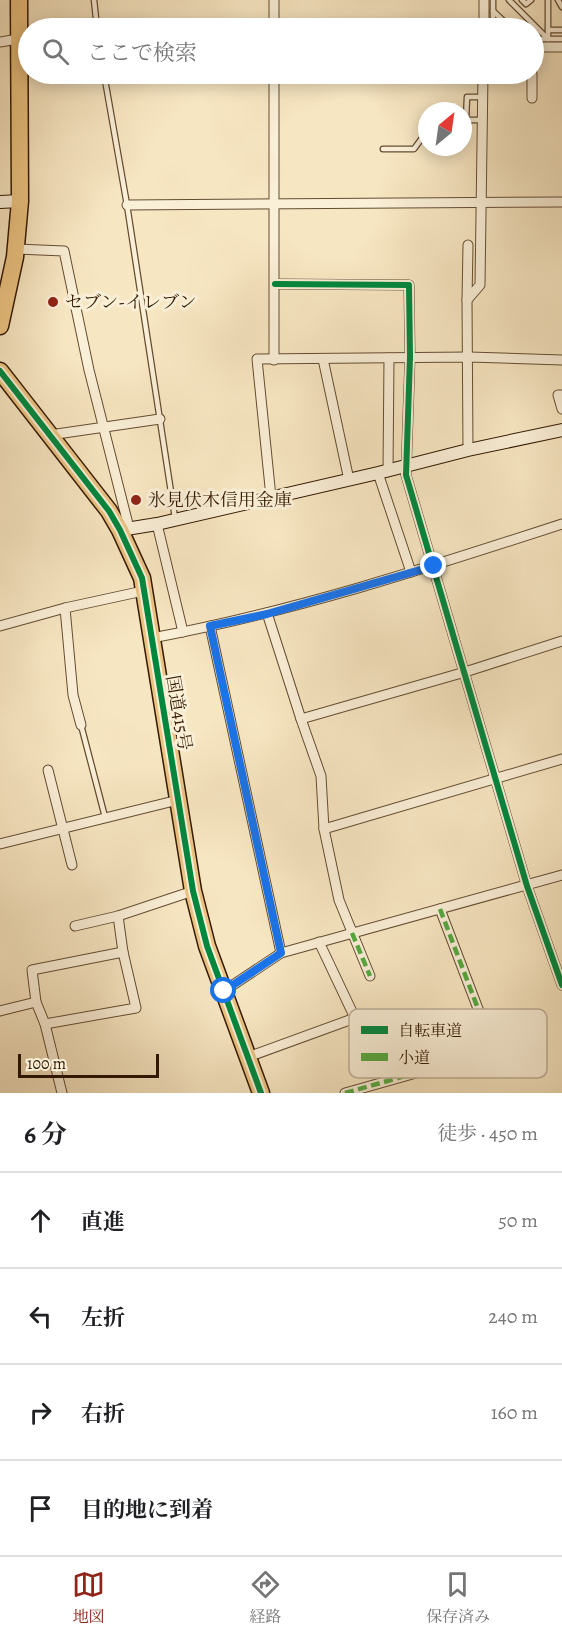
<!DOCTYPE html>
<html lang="ja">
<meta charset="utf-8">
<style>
body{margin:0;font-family:Alegreya,"Noto Serif JP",serif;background:#f2f2f2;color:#202124}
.compass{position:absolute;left:418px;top:102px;width:54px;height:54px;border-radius:50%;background:#fff;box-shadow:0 3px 15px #0003;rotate:29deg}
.scale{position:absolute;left:18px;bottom:15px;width:141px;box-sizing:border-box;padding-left:6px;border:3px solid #331901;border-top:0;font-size:16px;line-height:21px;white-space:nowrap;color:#331901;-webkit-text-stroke:4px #faefd7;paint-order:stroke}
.stop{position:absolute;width:18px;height:18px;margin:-14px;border:4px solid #1a73e8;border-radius:50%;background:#fff}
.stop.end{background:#1a73e8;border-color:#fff;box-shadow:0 2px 6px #0008}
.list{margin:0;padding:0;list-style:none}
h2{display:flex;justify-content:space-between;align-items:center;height:78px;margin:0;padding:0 24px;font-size:26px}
h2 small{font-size:20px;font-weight:400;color:#757577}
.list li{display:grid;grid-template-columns:39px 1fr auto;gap:18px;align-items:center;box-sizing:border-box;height:96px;padding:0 24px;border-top:2px solid #e0e0e0}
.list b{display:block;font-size:22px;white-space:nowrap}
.list em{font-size:20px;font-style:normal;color:#757577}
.icon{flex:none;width:33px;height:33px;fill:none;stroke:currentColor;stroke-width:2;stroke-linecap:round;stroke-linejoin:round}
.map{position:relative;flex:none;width:562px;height:1093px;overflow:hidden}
.search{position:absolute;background:#fff;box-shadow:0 3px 15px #0003;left:18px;right:18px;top:18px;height:66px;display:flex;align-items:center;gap:15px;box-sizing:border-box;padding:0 21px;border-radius:33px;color:#757577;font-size:22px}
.sheet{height:462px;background:#fff}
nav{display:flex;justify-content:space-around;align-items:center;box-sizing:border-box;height:84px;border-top:2px solid #e0e0e0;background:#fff;font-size:16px;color:#757577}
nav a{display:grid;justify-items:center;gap:3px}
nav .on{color:#8f2418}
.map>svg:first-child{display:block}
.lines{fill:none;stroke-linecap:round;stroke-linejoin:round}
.lane-casing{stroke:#644c31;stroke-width:7}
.street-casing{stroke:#644c31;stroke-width:11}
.secondary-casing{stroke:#331901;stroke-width:14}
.highway-casing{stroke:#331901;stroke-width:19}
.lane{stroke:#faefd7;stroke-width:4.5}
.street{stroke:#faefd7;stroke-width:9}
.secondary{stroke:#faefd7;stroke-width:12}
.highway{stroke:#ecc381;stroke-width:16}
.quiet{stroke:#54a940;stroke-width:4.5;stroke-dasharray:9 4.5;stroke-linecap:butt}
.cycleway-casing{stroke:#faefd7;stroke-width:10}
.cycleway{stroke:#00873e;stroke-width:6}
.route{stroke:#1a73e8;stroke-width:8}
.poi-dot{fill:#8f2418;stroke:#faefd7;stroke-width:2}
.labels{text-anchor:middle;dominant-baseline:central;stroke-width:6;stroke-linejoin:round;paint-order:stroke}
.poi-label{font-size:18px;fill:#331901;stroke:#faefd7;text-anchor:start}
.street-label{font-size:18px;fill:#331901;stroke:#faefd7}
.key{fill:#faefd7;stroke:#beaf97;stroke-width:1.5}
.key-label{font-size:16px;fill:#331901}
</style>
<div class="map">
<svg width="562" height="1093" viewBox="0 0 562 1093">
<rect width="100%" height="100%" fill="#f7e6c2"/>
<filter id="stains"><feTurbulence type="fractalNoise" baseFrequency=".00333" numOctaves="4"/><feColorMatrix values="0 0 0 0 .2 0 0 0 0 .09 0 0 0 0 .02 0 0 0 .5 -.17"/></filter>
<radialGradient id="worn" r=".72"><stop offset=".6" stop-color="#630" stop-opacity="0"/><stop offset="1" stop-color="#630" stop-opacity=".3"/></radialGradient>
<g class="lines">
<g class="lane-casing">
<g id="lane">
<polyline points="94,0 97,28"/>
<polyline points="493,0 493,28"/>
<polyline points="509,0 548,39"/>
<polyline points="522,0 526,4 531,0"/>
<polyline points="558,0 562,7"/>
<polyline points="493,11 511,28"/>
<polyline points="548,30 562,30"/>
<polyline points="534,39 562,39"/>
<polyline points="548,39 548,0"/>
<polyline points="104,74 127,205 175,518"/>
<polyline points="481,120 466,120 467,97 483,97"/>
<polyline points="383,149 414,149 427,131"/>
<polyline points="81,725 105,817"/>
</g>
</g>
<g class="street-casing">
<g id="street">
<polyline points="274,0 274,28"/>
<polyline points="484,0 484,28"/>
<polyline points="0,42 18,39"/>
<polyline points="534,47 562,47"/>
<polyline points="274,74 274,360"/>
<polyline points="532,98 532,74"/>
<polyline points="127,205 562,202"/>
<polyline points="468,245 467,300 480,285 483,74"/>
<polyline points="16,249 64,251 89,370 129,528"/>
<polyline points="275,284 409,285 410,357 406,475 527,886 562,985"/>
<polyline points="467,300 468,450"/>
<polyline points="323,359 349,480"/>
<polyline points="562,395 558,395 562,409"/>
<polyline points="50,435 160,419"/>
<polyline points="388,471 389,358"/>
<polyline points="378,473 411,572"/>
<polyline points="271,497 257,359 469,357 562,360"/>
<polyline points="157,524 183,632"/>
<polyline points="65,608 73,695 81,725"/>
<polyline points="267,613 301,719"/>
<polyline points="0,626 65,608 143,591"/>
<polyline points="210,626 281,953"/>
<path d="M 152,638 C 292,612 427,568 562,524"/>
<polyline points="48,770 72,865"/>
<polyline points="324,829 321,776 301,719 465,672 562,641"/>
<polyline points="0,844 178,800"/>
<polyline points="440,909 496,1056"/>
<polyline points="118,916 193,891"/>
<polyline points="75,926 118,916 123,952"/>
<polyline points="370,976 339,900 324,829 562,759"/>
<polyline points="224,991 281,953 562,875"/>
<polyline points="36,1002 32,970 123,952 136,1008 45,1024"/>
<polyline points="0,1011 36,1002 45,1024 62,1093"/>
<polyline points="248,1057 355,1018 319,942"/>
<polyline points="345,1093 494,1051"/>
</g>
</g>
<g class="secondary-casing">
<g id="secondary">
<polyline points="0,202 20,201"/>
<polyline points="120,530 157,524 378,473 468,450 562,430"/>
</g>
</g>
<g class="highway-casing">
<g id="highway">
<polyline points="0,326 15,257 20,201 19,0"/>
<polyline points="0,371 109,511 120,530 142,578 193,891 207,946 261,1093"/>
</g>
</g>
<use href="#lane" class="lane"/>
<use href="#street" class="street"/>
<use href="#secondary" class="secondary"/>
<use href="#highway" class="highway"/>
<g class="quiet">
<polyline points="440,909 496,1056"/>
<polyline points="352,933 370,976"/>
<polyline points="345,1093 494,1051"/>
</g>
<g class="cycleway-casing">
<g id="cycleway">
<polyline points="275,284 409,285 410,357 406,475 527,886 562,985"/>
<polyline points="0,371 109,511 120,530 142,578 193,891 207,946 261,1093"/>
</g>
</g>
<use href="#cycleway" class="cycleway"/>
</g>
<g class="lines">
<polyline class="route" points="224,991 281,953 210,626 267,614 434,566"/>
</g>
<g class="poi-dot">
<circle cx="53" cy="302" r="6"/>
<circle cx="136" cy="500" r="6"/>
</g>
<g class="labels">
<g class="poi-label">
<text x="65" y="302">セブン-イレブン</text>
<text x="148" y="500">氷見伏木信用金庫</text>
</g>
<g class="street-label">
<text transform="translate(179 713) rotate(80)">国道415号</text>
</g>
</g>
<rect x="349" y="1009" width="198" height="69" rx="9" class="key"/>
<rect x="361" y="1026" width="27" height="8" fill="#00873e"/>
<rect x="361" y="1053" width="27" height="8" fill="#54a940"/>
<g class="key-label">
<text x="398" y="1036">自転車道</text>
<text x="398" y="1063">小道</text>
</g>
<rect width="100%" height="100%" filter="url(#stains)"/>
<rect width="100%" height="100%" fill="url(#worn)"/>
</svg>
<svg class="compass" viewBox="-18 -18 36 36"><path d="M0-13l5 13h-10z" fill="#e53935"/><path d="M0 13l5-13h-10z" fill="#757577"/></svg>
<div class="scale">100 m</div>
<div class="stop" style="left:224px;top:991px"></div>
<div class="stop end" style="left:434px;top:566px"></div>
<div class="search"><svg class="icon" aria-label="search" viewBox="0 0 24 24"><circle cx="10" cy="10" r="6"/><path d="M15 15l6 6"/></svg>ここで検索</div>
</div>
<section class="sheet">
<h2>6 分<small>徒歩 · 450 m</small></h2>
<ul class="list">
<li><svg class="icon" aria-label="ahead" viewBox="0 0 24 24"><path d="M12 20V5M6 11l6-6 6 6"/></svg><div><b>直進</b></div><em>50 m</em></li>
<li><svg class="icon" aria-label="left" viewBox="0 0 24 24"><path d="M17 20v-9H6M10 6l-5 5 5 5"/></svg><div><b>左折</b></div><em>240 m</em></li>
<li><svg class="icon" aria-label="right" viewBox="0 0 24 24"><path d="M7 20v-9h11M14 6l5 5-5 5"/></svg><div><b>右折</b></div><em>160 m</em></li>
<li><svg class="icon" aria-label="arrive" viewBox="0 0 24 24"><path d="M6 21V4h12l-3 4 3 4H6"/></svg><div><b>目的地に到着</b></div></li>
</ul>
</section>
<nav>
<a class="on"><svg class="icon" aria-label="map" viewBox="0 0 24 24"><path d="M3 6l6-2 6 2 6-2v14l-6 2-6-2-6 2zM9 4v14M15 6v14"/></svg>地図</a>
<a><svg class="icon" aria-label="directions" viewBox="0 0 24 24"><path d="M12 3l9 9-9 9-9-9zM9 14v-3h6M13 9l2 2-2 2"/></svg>経路</a>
<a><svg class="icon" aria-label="saved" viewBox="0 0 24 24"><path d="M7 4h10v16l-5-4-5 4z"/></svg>保存済み</a>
</nav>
